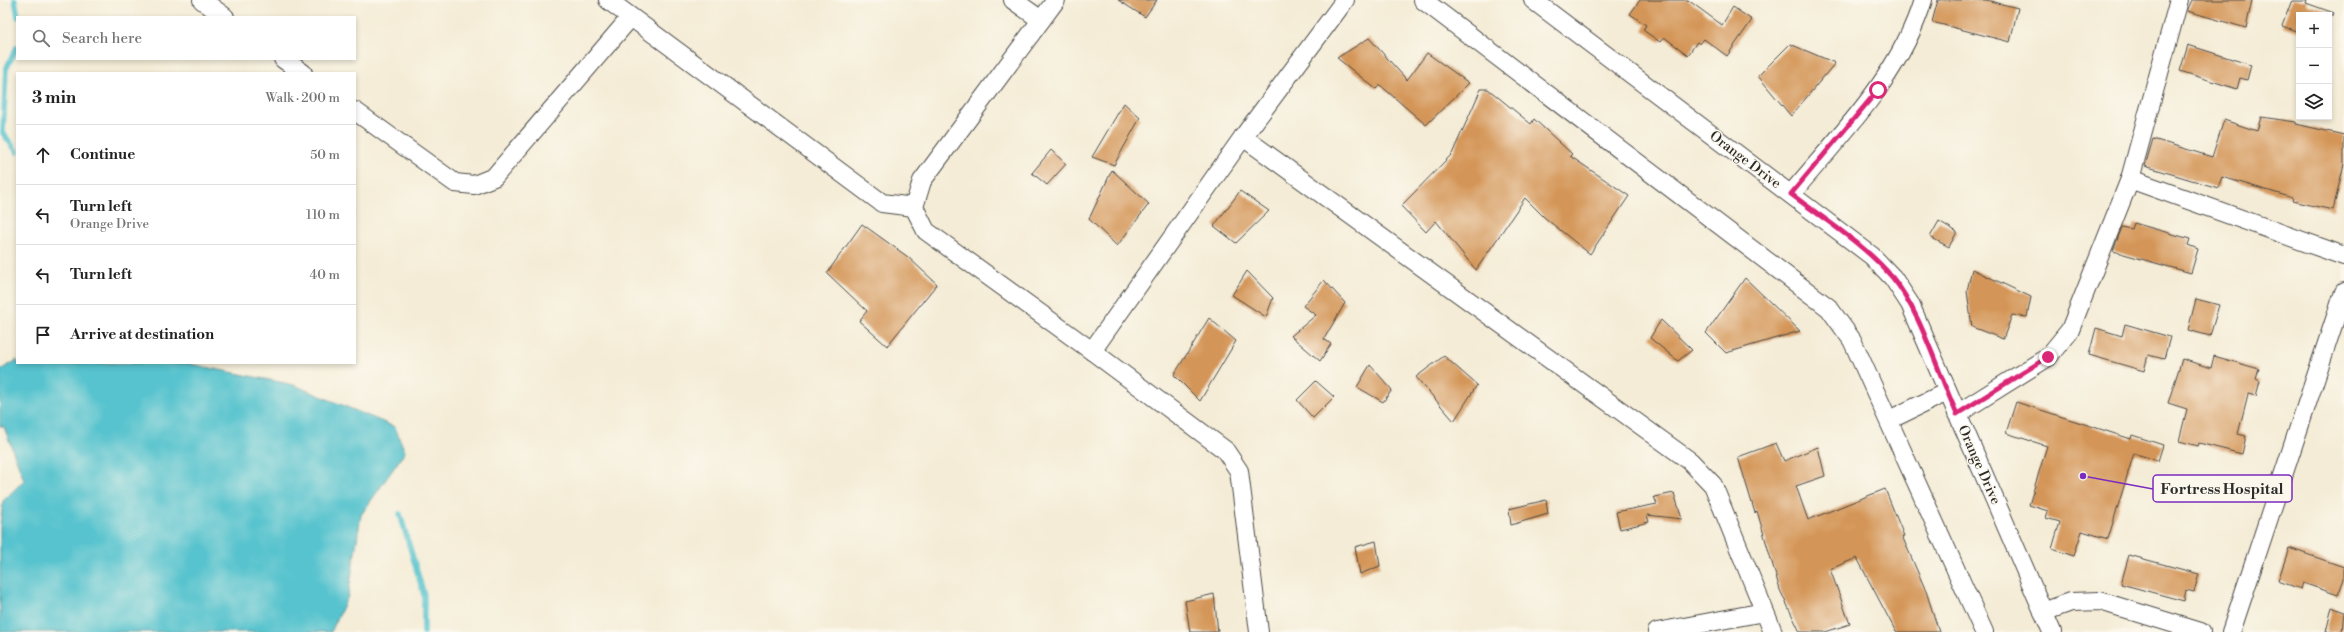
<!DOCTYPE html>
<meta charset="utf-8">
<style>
body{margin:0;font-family:"Libre Bodoni",serif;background:#f2f2f2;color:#222}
.controls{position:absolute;right:12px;top:12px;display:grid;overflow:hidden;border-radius:0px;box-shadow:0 2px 6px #0003}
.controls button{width:36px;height:36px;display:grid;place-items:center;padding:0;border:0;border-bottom:1px solid #e0e0e0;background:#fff;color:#222;font:20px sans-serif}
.stop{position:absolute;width:12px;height:12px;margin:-9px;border:3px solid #db2777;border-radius:50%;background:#fff}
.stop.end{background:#db2777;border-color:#fff;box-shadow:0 1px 4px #0008}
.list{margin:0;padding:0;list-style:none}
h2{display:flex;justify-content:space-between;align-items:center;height:52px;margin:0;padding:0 16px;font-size:17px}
h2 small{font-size:13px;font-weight:400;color:#767676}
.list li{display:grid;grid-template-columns:26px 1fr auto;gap:12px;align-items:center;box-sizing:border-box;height:60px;padding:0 16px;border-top:1px solid #e0e0e0}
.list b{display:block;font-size:15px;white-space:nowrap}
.list p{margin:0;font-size:13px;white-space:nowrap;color:#767676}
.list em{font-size:13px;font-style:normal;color:#767676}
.icon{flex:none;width:22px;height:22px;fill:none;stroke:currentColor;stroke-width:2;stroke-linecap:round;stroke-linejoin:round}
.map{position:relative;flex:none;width:2344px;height:632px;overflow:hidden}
.search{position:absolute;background:#fff;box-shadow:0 2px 6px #0003;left:16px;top:16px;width:340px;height:44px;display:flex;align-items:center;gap:10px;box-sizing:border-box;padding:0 14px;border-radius:0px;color:#767676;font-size:15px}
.panel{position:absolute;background:#fff;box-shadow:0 2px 6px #0003;left:16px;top:72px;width:340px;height:292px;border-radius:0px}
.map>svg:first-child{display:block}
.water{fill:#56c3ce;stroke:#40777c}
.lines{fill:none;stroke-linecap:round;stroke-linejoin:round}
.stream{stroke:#56c3ce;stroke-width:5.5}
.building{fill:#d49659}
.minor-casing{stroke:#494845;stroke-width:20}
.minor{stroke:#fff;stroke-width:18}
.route{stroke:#db2777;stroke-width:5}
.labels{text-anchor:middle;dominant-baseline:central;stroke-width:3;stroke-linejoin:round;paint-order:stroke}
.street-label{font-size:14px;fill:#2b2b2b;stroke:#fbf7ec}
.leader{fill:none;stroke:#7b2cbf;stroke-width:1.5}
.callout-dot{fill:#7b2cbf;stroke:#fbf7ec;stroke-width:1.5}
.callout{fill:#fbf7ec;stroke:#7b2cbf;stroke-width:1.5}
.callout-label{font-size:15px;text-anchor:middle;font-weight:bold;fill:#2b2b2b}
</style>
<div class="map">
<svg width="2344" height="632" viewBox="0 0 2344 632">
<rect width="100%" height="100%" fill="#fbf7ec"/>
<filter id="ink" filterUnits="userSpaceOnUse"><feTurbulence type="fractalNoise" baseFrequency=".025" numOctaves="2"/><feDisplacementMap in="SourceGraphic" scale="8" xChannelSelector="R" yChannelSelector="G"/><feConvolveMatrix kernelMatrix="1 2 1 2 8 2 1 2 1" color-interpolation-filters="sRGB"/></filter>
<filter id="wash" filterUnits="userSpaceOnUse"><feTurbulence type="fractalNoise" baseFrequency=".012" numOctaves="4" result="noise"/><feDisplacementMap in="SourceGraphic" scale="16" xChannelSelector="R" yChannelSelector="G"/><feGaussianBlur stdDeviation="0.9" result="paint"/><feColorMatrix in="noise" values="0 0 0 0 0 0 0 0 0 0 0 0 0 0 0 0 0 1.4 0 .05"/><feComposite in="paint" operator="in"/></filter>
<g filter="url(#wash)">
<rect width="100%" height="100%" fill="#f4ecd6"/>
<polygon class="water" points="17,360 17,363 186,363 294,385 395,427 405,452 361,515 348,596 331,632 0,632 0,527 3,501 24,480 4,427 0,426 0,370"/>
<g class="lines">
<g class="stream">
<polyline points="15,0 18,17"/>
<polyline points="17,47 6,69 3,133 17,152"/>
<polyline points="400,514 424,595 424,632"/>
</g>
</g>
<g id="blocks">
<g class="building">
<polygon points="1118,0 1157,0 1145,17"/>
<polygon points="1640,0 1688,0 1722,25 1733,7 1752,20 1727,56 1704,39 1700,44 1697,42 1688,55 1664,37 1660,42 1643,30 1646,25 1630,14"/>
<polygon points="1938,0 1986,0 2018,8 2010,42 1932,22"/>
<polygon points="2192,0 2252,0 2246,28 2187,11"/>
<polygon points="2292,0 2307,0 2306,3 2334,13 2333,15 2299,15 2299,32 2282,26"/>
<polygon points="1369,38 1407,80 1427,53 1469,83 1426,125 1380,85 1376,89 1337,58"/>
<polygon points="1790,44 1835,63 1791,116 1758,76"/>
<polygon points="2188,45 2251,65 2247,80 2240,78 2237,89 2180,71"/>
<polygon points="1481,89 1488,89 1531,124 1534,119 1572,154 1570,156 1629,196 1590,254 1545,218 1525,198 1476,270 1436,221 1426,232 1401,206 1452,154"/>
<polygon points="1124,103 1140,118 1114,165 1092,157"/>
<polygon points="2261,117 2296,122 2296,124 2344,135 2344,164 2333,210 2292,201 2293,198 2222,177 2218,188 2145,166 2153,139 2212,157 2224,120 2257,131"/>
<polygon points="1051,150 1066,164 1047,185 1032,173"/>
<polygon points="1112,170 1149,204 1117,246 1089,219"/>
<polygon points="1240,191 1269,211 1236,243 1214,226"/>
<polygon points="1939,221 1957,232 1949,247 1930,237"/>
<polygon points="2134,223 2190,239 2188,245 2198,249 2191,273 2113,251 2122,227 2132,229"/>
<polygon points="862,224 908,257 937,284 887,346 859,321 867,311 827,273"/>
<polygon points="1972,269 2031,297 2027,317 2012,315 2003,339 1972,327 1967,291"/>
<polygon points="1247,271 1273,298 1266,317 1232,295"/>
<polygon points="1745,278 1800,331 1726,353 1706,333"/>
<polygon points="1324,280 1345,303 1324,339 1331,344 1320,361 1291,336 1316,315 1303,306"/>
<polygon points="2196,299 2219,305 2210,336 2188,330"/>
<polygon points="1209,318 1236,341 1200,401 1174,375"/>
<polygon points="1661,320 1692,350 1678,361 1650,338"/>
<polygon points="2125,324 2170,337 2164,359 2148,355 2144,371 2089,355 2096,328 2122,336"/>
<polygon points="1444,356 1477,385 1454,421 1416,377"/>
<polygon points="2214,356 2259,369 2256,379 2260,381 2256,396 2248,394 2238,434 2246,436 2242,454 2199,443 2198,446 2179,441 2187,409 2168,403 2182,359 2211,368"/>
<polygon points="1370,365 1392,390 1383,402 1357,387"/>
<polygon points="1316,381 1334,397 1313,418 1297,400"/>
<polygon points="2016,402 2131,439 2132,435 2163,445 2158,461 2134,453 2108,539 2082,531 2074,556 2052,549 2060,522 2046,518 2048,511 2029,505 2047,446 2006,433"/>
<polygon points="1776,443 1784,461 1818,447 1825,476 1796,486 1808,520 1885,489 1904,536 1902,536 1926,591 1939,632 1896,632 1857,558 1830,569 1850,624 1825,632 1800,632 1780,590 1757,511 1755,513 1738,457"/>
<polygon points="1674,493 1682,519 1647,515 1649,522 1620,529 1616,512 1657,504 1654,497"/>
<polygon points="1546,500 1548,514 1511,525 1509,509"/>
<polygon points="1376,541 1380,566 1360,574 1355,547"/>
<polygon points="2289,548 2344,567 2344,579 2338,595 2303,583 2301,589 2278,581"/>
<polygon points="2129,555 2199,574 2194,592 2186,590 2184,601 2121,584"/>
<polygon points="1214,594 1218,632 1190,632 1185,601"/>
<polygon points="2332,607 2344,612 2342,632 2326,632"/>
</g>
</g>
</g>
<g filter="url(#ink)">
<use href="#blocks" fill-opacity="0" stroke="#494845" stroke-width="1"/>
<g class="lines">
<g class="minor-casing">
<g id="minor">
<polyline points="202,0 225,17"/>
<polyline points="608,0 882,203 914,207"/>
<polyline points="1013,0 1041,20"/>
<polyline points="1056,0 922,181 914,207 926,231 1092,351 1225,450 1239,471 1259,632"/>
<polyline points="1423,0 1829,308 1852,340 1984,632"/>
<polyline points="1533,0 1872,256 1893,278 1910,304 2052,632"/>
<polyline points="283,59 303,73"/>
<polyline points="355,111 455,183 474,185 494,177 630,18"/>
<polyline points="1243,137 1690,461 1713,485 1773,632"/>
<polyline points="2130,179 2344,256"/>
<path d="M 1791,194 C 1841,134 1900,76 1923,0"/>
<polyline points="1092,351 1243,137 1345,0"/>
<polyline points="1957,414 2048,357 2070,330 2130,179 2179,0"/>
<polyline points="1889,420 1947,392"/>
<polyline points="2043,612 2071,602 2100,601 2201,632"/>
<polyline points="1657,632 1764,612"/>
<polyline points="2231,632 2344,292"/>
</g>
</g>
<use href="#minor" class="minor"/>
</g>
</g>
<g class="lines" filter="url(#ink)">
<path class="route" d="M 1878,90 L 1791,194 C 1825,220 1864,244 1892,277 C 1920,310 1938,373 1957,414 L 2048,357"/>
</g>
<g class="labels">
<g class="street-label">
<text transform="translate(1745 160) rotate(37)">Orange Drive</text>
<text transform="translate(1979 465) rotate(66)">Orange Drive</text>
</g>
</g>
<path class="leader" d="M2083 476L2153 489"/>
<circle class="callout-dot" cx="2083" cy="476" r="4"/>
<rect class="callout" x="2153" y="475" width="139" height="27" rx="4"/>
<g class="callout-label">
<text x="2222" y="494">Fortress Hospital</text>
</g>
</svg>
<div class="controls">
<button>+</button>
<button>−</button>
<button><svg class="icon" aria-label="layers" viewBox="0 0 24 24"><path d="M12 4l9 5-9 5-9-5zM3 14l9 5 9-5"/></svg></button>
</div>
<div class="stop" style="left:1878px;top:90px"></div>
<div class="stop end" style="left:2048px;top:357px"></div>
<div class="search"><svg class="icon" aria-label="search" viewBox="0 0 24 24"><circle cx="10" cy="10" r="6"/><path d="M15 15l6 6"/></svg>Search here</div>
<section class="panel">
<h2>3 min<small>Walk · 200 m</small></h2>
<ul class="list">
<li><svg class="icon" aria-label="ahead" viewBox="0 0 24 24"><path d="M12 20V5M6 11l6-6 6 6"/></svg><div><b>Continue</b></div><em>50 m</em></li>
<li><svg class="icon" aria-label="left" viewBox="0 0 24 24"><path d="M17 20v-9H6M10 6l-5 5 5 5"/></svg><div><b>Turn left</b><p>Orange Drive</p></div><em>110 m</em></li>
<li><svg class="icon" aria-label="left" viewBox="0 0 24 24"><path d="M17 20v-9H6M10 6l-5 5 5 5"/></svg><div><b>Turn left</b></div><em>40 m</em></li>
<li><svg class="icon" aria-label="arrive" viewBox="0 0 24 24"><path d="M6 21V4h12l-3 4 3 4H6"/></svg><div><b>Arrive at destination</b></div></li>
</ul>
</section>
</div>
